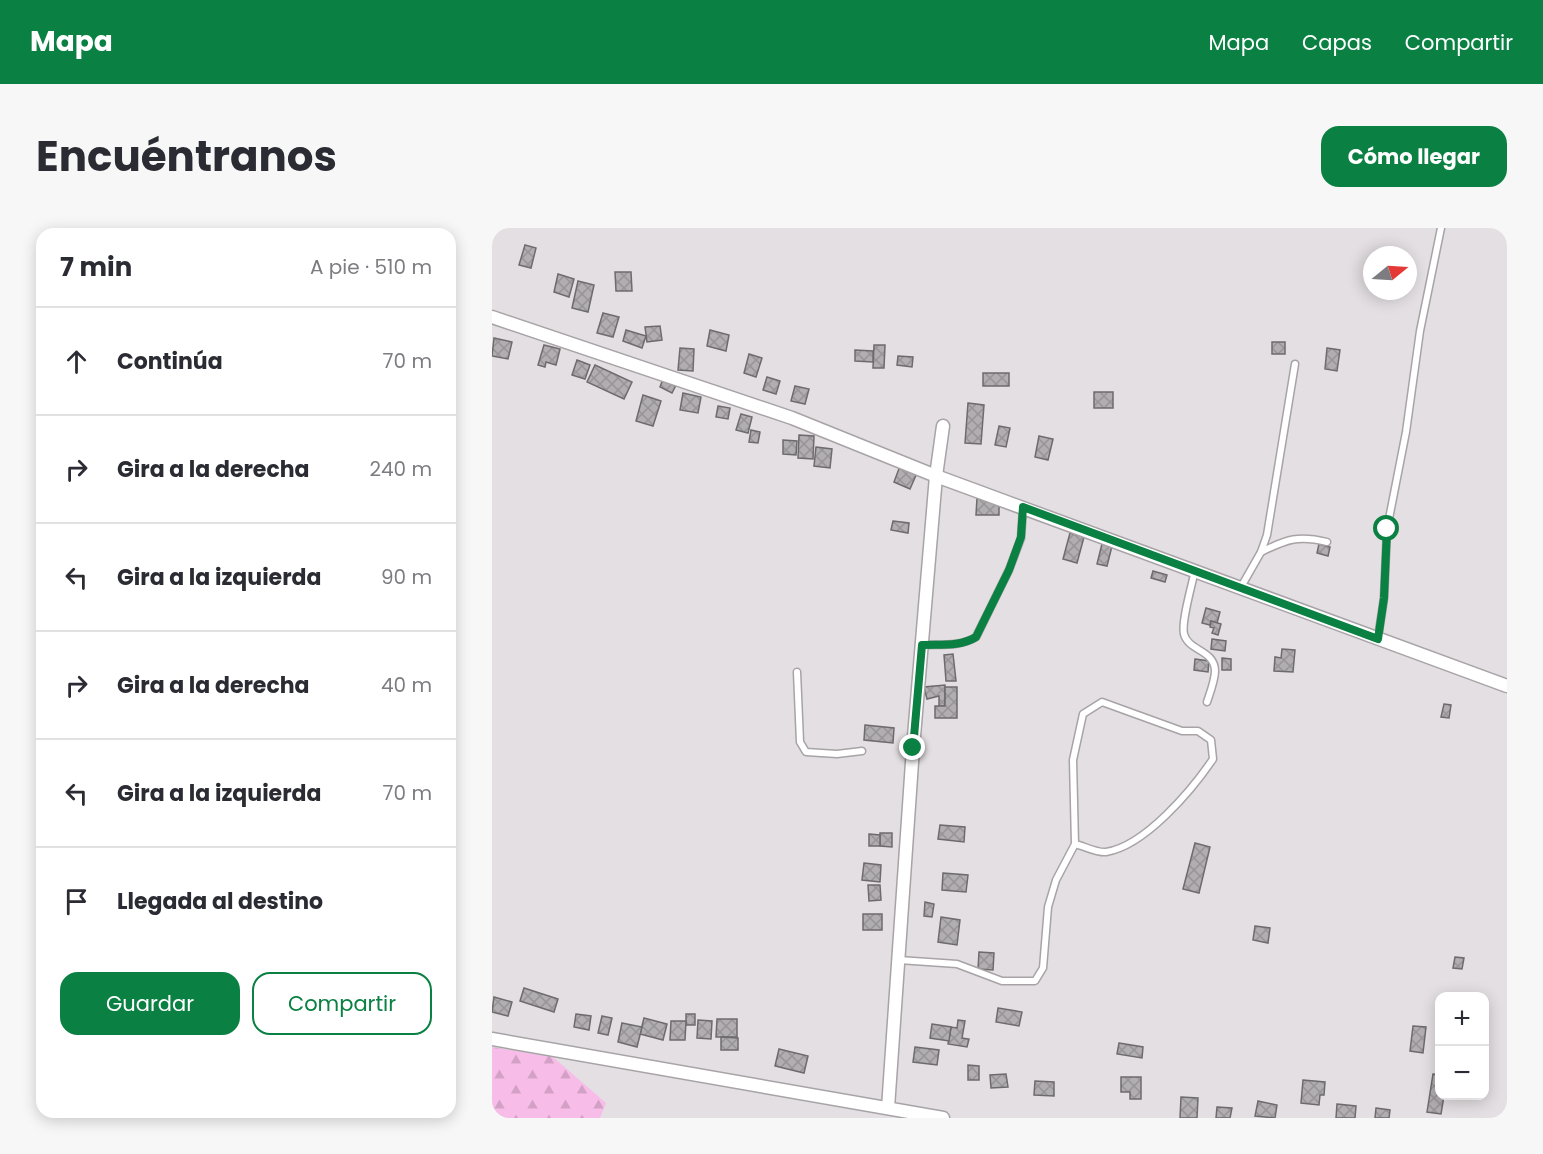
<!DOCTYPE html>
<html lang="es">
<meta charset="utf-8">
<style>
body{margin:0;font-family:Poppins,sans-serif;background:#f7f7f7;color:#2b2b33}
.controls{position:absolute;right:18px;bottom:18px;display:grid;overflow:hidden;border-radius:12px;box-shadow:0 3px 15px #0003}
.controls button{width:54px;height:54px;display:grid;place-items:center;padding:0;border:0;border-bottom:2px solid #e1e1e2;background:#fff;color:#2b2b33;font:30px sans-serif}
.compass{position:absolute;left:871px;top:18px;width:54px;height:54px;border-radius:50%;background:#fff;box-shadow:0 3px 15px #0003;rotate:72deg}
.stop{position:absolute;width:18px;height:18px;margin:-14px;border:4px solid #0b8043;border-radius:50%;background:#fff}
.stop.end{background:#0b8043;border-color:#fff;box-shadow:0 2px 6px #0008}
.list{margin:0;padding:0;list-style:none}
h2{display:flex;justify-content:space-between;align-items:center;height:78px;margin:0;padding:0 24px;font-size:26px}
h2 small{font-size:20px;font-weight:400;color:#7c7c81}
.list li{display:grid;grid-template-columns:39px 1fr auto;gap:18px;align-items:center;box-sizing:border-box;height:108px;padding:0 24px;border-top:2px solid #e1e1e2}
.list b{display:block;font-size:22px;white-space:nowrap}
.list em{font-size:20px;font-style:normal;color:#7c7c81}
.actions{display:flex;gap:12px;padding:18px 24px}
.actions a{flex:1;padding:14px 0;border:2px solid #0b8043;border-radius:18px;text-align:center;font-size:21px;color:#0b8043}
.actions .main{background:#0b8043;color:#fff}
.icon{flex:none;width:33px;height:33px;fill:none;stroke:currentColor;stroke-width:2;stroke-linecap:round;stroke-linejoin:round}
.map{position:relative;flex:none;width:1015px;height:890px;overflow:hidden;border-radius:18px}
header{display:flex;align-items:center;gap:36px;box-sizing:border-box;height:84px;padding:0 30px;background:#0b8043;color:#fff}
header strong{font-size:28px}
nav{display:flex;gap:33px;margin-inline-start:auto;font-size:21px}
.intro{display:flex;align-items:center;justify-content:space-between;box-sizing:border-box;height:144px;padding:0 36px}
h1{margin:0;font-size:42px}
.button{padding:15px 27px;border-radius:18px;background:#0b8043;color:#fff;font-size:21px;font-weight:700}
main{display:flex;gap:36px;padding:0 36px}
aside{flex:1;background:#fff;border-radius:18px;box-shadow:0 3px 15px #0003}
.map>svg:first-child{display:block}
.forest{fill:url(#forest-firs)}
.building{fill:url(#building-cross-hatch);stroke:#6e6b6d;stroke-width:1.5}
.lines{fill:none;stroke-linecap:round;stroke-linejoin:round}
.lane-casing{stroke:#a7a3a6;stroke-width:9}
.street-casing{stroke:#a7a3a6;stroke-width:15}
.lane{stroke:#fff;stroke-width:6}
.street{stroke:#fff;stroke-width:12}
.route{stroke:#0b8043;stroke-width:8}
</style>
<header>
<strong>Mapa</strong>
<nav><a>Mapa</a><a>Capas</a><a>Compartir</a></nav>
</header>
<div class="intro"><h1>Encuéntranos</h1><a class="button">Cómo llegar</a></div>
<main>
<aside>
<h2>7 min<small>A pie · 510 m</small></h2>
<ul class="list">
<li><svg class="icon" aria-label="ahead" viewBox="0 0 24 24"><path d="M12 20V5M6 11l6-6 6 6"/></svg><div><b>Continúa</b></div><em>70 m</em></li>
<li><svg class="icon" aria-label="right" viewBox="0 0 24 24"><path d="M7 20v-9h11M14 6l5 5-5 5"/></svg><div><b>Gira a la derecha</b></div><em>240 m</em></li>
<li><svg class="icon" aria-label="left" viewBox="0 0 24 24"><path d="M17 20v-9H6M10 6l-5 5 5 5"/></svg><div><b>Gira a la izquierda</b></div><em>90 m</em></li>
<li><svg class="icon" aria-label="right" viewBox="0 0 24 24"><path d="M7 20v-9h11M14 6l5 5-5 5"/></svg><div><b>Gira a la derecha</b></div><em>40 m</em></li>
<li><svg class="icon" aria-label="left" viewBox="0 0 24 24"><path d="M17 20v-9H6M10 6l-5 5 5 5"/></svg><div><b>Gira a la izquierda</b></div><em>70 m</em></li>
<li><svg class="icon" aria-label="arrive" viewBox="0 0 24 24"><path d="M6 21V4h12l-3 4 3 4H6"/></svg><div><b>Llegada al destino</b></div></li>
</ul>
<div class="actions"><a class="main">Guardar</a><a>Compartir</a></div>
</aside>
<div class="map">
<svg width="1015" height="890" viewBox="0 0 1015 890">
<defs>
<pattern id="forest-firs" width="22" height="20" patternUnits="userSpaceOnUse" patternTransform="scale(1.5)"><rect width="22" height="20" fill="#f7bde8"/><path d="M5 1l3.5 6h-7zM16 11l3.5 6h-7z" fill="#d3a1c6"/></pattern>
<pattern id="building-cross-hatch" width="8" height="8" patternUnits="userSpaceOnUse" patternTransform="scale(1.5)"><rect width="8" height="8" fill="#b1adb0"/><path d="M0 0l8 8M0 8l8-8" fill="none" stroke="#979496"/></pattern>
</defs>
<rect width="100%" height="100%" fill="#e4dfe2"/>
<polygon class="forest" points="0,819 61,829 114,875 108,890 0,890"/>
<g class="building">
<polygon points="33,17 44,20 39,40 27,37"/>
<polygon points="123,44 139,44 140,63 124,63"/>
<polygon points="66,46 82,51 77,69 62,64"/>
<polygon points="86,53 102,57 96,84 80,80"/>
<polygon points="111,85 127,89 121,109 105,105"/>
<polygon points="168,98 170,112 155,114 153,99"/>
<polygon points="134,102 154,108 150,120 131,113"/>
<polygon points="218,102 237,107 234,123 215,118"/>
<polygon points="2,110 20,114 16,131 0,128"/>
<rect x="780" y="114" width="13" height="12"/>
<polygon points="52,117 68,121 64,137 54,134 53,139 46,137"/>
<polygon points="382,117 393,117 392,140 381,140"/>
<polygon points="188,120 202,121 201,143 186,142"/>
<polygon points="835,120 848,122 845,143 833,141"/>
<polygon points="363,122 381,123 381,134 363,133"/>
<polygon points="257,126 270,130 264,149 252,145"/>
<polygon points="406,128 421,129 420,139 405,137"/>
<polygon points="85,132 98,137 93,151 80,147"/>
<polygon points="103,137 140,154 132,171 95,154"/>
<rect x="491" y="145" width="26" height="13"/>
<polygon points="275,149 288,153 284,166 271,162"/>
<polygon points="171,151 184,157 180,165 168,159"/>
<polygon points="303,158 317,161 313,176 299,173"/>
<rect x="602" y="164" width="19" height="16"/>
<polygon points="191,165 209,169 206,185 188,182"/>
<polygon points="151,167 169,173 161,198 144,193"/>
<polygon points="476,175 492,177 489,216 473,215"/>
<polygon points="226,178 238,180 236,191 224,189"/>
<polygon points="249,186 260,189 256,205 244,202"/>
<polygon points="507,198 518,200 514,219 503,217"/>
<polygon points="259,202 268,204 266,215 257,214"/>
<polygon points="307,207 322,208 321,231 306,230"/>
<polygon points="547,208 561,211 556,232 543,229"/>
<polygon points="291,212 305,213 304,227 291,226"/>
<polygon points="324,219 340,221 338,240 322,238"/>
<polygon points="408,238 425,245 418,261 402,254"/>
<polygon points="485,270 507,271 507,287 484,287"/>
<polygon points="401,293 417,295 416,305 399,302"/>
<polygon points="578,305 592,309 585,335 571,331"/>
<polygon points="610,316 620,318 615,338 605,336"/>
<polygon points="827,316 838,319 836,328 825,325"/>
<polygon points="661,343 675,347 673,354 659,350"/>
<polygon points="714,380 728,384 725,395 719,393 718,397 710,395"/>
<polygon points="719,393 729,396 726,407 720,405 722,400 718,399"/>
<polygon points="720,411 734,413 733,423 719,421"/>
<polygon points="790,421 803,422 801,444 782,443 783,429 789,430"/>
<polygon points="461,426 464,453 454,453 452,427"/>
<polygon points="730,430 739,431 739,442 730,442"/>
<polygon points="703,431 717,433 716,444 702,442"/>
<polygon points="453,457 453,478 447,478 447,468 435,471 432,459"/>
<polygon points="453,459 465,459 465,490 443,490 443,478 453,478"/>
<polygon points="952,476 959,477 957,490 949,489"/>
<polygon points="373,497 402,500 401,515 372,512"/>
<polygon points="448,597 473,599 472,614 446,611"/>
<polygon points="388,605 400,605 400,619 388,618"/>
<polygon points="377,606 388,607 388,618 377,618"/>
<polygon points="703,615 718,619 707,665 691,661"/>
<polygon points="372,635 389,637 388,654 370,652"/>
<polygon points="451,645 476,647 474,664 450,662"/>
<polygon points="376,657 388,657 389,672 377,673"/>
<polygon points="433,674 442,676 440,689 432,688"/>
<rect x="371" y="686" width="19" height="16"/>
<polygon points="449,689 468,692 465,717 446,714"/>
<polygon points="763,698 778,700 776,715 761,712"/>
<polygon points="487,724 502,725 501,742 486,741"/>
<polygon points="963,729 972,730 970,741 961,740"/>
<polygon points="32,760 66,771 62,784 28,773"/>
<polygon points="2,769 20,774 16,788 0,784"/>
<polygon points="506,780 530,784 527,798 504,794"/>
<polygon points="84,786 99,788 97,802 82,799"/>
<rect x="194" y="786" width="9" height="11"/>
<polygon points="110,788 120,790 116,807 106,805"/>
<polygon points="152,790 175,796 171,812 148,806"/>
<polygon points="225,791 245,791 245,809 224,809"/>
<polygon points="206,792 220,793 219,811 205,810"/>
<polygon points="466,792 473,793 470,810 477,811 475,819 456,816 459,799 465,800"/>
<polygon points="179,793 194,793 193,812 178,812"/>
<polygon points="130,795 150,799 145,819 126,814"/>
<polygon points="440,796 459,799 457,813 438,810"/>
<polygon points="921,798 934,799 931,825 918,823"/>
<polygon points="229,809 246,810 246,822 229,822"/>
<polygon points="627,815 651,819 650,830 625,826"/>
<polygon points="423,819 447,822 445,837 421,834"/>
<polygon points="287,821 316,828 312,845 283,838"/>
<polygon points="476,837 487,838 487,852 476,852"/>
<polygon points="514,846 516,859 499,860 498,847"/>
<polygon points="941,846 948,847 948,868 952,868 949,886 935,884"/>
<polygon points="629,849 649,849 649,871 638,871 638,864 629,864"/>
<polygon points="811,852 833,854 832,867 828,867 827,877 809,875"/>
<polygon points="543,853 562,854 562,868 542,867"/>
<polygon points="689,869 706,870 705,890 688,890"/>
<polygon points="766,873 785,877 783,890 763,888"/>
<polygon points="845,876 864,878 863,890 844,890"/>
<polygon points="725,879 740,880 738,890 724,890"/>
<polygon points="884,880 898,882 897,890 883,890"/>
</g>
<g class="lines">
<g class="lane-casing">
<g id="lane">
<path d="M 769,324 C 795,311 807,307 835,314"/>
<path d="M 703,342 C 700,357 689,394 692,406 C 696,423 723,422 723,443 C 723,452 718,465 715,474"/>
<polyline points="749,359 769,324 775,307 803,136"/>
<polyline points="886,410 892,370 895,301 914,204 928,103 949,0"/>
<path d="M 430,417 C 448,416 468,419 484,409 L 517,342 L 529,310 L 531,280"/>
<polyline points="305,444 308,514 314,524 345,526 370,523"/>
<path d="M 407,732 L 465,736 L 510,753 L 543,753 L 551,740 L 556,679 L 564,652 L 583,616 L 581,532 L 591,486 L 610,474 L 690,503 L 706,503 L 719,512 L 721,531 C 700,562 653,618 614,624 C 605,625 592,618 583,616"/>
</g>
</g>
<g class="street-casing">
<g id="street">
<polyline points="0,89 300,190 444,248 1015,458"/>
<polyline points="0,811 451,890"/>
<polyline points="396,880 421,520 444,248 451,198"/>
</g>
</g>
<use href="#lane" class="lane"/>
<use href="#street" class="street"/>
</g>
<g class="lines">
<path class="route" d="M 421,520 L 430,417 C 448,416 468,419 484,409 L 517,342 L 529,309 L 531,279 L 886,411 L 892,370 L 895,301"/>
</g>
</svg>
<div class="controls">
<button>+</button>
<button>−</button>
</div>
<svg class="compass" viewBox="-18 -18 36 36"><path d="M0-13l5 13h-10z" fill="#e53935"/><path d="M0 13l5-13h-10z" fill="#7c7c81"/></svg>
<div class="stop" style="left:895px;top:301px"></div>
<div class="stop end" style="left:421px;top:520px"></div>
</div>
</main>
